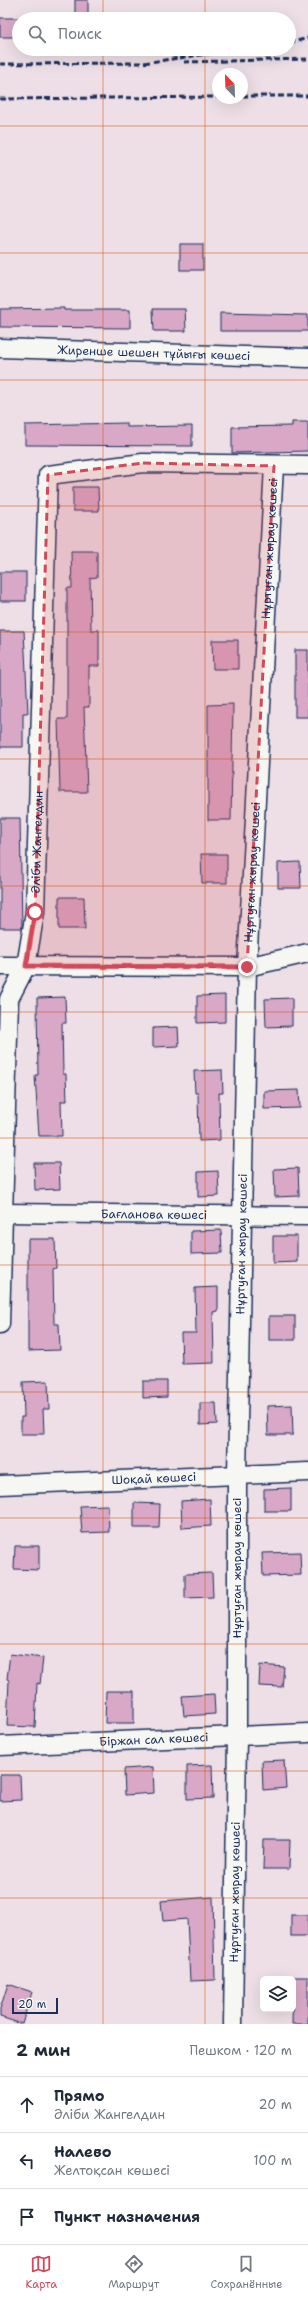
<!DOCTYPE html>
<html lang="ru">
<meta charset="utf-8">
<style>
body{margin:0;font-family:"Shantell Sans",sans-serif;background:#f6f6f7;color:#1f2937}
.controls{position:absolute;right:12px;bottom:12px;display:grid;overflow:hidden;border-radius:6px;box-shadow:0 4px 16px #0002}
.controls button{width:36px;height:36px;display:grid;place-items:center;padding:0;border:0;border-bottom:1px solid #e0e1e3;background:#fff;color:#1f2937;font:20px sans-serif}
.compass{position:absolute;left:212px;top:68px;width:36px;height:36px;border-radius:50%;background:#fff;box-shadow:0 4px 16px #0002;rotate:337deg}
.scale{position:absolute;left:12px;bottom:10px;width:46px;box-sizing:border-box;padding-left:4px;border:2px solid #1b2f5e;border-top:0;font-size:11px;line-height:14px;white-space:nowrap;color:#1b2f5e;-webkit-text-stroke:3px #f6f6f2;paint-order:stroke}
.stop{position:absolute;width:12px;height:12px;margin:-9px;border:3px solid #d1495b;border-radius:50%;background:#fff}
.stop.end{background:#d1495b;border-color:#fff;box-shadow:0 1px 4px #0008}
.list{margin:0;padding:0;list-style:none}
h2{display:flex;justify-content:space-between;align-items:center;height:52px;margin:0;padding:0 16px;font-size:17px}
h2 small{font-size:13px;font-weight:400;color:#747a83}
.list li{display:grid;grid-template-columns:26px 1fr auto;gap:12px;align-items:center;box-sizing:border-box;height:56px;padding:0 16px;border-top:1px solid #e0e1e3}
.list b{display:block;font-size:15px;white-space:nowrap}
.list p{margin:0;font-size:13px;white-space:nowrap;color:#747a83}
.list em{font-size:13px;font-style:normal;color:#747a83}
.icon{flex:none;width:22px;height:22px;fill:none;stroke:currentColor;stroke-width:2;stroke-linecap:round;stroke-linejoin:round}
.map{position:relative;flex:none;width:308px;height:2024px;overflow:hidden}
.search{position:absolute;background:#fff;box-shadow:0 4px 16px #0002;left:12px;right:12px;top:12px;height:44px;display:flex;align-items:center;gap:10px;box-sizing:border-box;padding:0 14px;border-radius:22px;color:#747a83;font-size:15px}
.sheet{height:220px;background:#fff}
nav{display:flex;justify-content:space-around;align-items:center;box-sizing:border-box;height:56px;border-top:1px solid #e0e1e3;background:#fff;font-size:11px;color:#747a83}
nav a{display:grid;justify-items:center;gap:2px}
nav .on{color:#d1495b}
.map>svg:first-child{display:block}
.building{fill:#d9a8c6;stroke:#1b2f5e}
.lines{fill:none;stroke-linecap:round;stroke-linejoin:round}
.street-casing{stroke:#1b2f5e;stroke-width:21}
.street{stroke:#f6f6f2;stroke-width:18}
.rail{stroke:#1b2f5e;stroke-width:3;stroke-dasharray:6 3;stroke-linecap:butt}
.route{stroke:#d1495b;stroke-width:5}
.marked{fill:#d1495b;fill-opacity:0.2;stroke:#d1495b;stroke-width:3;stroke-dasharray:8 5;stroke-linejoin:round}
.grid{fill:none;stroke:#d45514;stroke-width:1;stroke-opacity:0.55}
.labels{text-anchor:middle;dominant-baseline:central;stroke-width:4;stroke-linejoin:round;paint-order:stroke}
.street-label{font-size:12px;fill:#1b2f5e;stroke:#f6f6f2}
</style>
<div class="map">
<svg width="308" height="2024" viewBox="0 0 308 2024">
<rect width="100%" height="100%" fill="#eddfe5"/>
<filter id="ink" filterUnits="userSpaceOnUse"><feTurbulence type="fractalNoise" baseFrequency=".025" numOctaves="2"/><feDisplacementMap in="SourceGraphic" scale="8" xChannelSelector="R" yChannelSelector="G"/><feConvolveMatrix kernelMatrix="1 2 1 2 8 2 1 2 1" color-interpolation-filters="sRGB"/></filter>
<g filter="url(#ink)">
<g class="building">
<rect x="75" y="0" width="13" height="19"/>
<rect x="0" y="18" width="19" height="19"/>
<rect x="180" y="244" width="23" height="26"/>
<polygon points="64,308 64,310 130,310 130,328 0,327 0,309"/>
<polygon points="153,309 185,309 186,331 154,331"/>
<polygon points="220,313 308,315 308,331 220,331"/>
<polygon points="292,422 308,422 308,451 232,453 232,427 292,426"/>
<polygon points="127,423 127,427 192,426 192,446 25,445 25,425"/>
<polygon points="73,487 98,487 99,511 73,511"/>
<polygon points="71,551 97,551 97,577 90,578 91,630 99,630 99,666 89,666 89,707 84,707 87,792 60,792 58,719 67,719 67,588 72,588"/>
<rect x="0" y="572" width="26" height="29"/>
<polygon points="0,631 24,631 28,713 23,713 23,747 0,747"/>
<polygon points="212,640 238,640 238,669 213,669"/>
<rect x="295" y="650" width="13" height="67"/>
<polygon points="233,704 231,820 208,820 208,705"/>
<polygon points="0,818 20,818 22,928 0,928"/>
<polygon points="201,854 227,854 227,883 202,883"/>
<polygon points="300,862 301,888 278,888 278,863"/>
<polygon points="59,897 84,897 85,929 59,929"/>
<polygon points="225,995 225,1022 197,1023 197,996"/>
<polygon points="65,997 66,1023 62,1023 63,1074 66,1074 67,1101 61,1101 62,1136 39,1136 35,1075 38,1075 37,998"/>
<polygon points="292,998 292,1026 266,1027 265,999"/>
<polygon points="178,1027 179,1046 153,1047 153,1028"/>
<polygon points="222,1070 223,1093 219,1093 220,1140 199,1141 198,1093 195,1093 194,1071"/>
<polygon points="299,1090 300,1108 264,1109 264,1091"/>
<polygon points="34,1163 59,1163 60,1189 35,1190"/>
<polygon points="298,1168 299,1196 275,1197 274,1169"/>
<polygon points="218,1171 219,1196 198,1197 198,1172"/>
<polygon points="221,1230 222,1253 191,1254 191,1231"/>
<polygon points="273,1236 297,1236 297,1262 273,1263"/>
<polygon points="28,1239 55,1239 56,1268 53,1269 54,1324 59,1324 60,1350 28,1351"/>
<polygon points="218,1287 218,1311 213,1312 214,1363 182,1364 181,1333 196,1333 195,1288"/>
<rect x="269" y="1316" width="26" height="24"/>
<polygon points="48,1381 49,1409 43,1409 44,1434 21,1434 21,1417 24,1417 23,1382"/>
<polygon points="143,1381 167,1381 167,1397 143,1398"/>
<polygon points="200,1403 216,1403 217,1424 200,1425"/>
<polygon points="292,1405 293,1435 268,1435 267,1406"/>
<polygon points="291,1488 291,1511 264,1511 264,1489"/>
<polygon points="210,1499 211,1526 182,1528 181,1501"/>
<polygon points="134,1503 160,1504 159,1528 134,1528"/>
<polygon points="108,1505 109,1532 82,1533 80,1506"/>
<polygon points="15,1546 39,1546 39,1570 14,1569"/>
<polygon points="300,1552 301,1575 263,1576 262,1553"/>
<polygon points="212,1573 213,1597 185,1598 185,1574"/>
<polygon points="10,1654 43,1658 40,1684 37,1683 35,1727 7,1726 9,1680 7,1679"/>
<polygon points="260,1665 284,1667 282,1687 259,1686"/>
<polygon points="106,1691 134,1691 134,1723 105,1723"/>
<polygon points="214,1694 215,1714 184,1716 182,1696"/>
<polygon points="284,1760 286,1788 263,1790 262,1761"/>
<polygon points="212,1765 213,1798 187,1799 187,1766"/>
<polygon points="153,1767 154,1793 125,1795 124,1769"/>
<polygon points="0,1775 20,1775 21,1800 0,1801"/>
<polygon points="264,1840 290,1840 289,1869 263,1869"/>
<polygon points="213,1897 215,1980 190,1981 187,1919 163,1921 161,1901"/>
<rect x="291" y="1915" width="17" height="21"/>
<polygon points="293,1977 308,1977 308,2024 292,2024"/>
<polygon points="8,1984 32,1992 22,2024 0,2017 0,2009"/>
</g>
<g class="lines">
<g class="street-casing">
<g id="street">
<path id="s1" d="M 0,348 L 308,358"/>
<polyline points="0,966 247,967 308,953"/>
<path id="s2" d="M 0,1213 L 308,1216"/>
<path id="s3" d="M 0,1324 L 9,999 L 26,966 L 35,912 L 48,475 L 143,463 L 308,465"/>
<path id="s4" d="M 0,1485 L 308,1472"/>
<path id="s5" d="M 0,1746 L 308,1733"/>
<path id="s6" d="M 233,2024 L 237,1736 L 237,1475 L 247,967 L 274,466"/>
</g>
</g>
<use href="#street" class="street"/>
<g class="rail">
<polyline points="289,43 308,38"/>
<polyline points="184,62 308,59"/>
<polyline points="0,64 143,63 244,49"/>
<polyline points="242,96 308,96"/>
<polyline points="0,99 218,97"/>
</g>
</g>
</g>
<g class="lines" filter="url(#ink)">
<polyline class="route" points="35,912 26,966 247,967"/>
</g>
<path class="marked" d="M 143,463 L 274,466 L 247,967 L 26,966 L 35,912 L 48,475 Z"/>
<path class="grid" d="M 103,0 L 103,19M 205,0 L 205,19M 103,49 L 103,2024M 205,49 L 205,2024M 0,126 L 308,126M 0,253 L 308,253M 0,380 L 308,380M 0,506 L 308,506M 0,632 L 308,632M 0,759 L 308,759M 0,886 L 308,886M 0,1012 L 308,1012M 0,1138 L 308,1138M 0,1265 L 308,1265M 0,1392 L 308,1392M 0,1518 L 308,1518M 0,1644 L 308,1644M 0,1771 L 308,1771M 0,1898 L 308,1898"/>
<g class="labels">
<g class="street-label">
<text stroke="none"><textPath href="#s1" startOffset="154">Жиренше шешен тұйығы көшесі</textPath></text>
<text stroke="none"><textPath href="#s6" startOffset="1476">Нұртуған жырау көшесі</textPath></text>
<text stroke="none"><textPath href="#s3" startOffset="487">Әліби Жангелдин</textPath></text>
<text stroke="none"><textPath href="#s6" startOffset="1152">Нұртуған жырау көшесі</textPath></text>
<text stroke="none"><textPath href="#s2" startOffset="154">Бағланова көшесі</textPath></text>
<text stroke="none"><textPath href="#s6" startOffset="780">Нұртуған жырау көшесі</textPath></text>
<text stroke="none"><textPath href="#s4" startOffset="154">Шоқай көшесі</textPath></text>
<text transform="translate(237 1568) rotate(-90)">Нұртуған жырау көшесі</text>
<text stroke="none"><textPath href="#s5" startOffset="154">Біржан сал көшесі</textPath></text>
<text stroke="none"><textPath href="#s6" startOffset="132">Нұртуған жырау көшесі</textPath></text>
</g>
</g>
</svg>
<div class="controls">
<button><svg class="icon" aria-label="layers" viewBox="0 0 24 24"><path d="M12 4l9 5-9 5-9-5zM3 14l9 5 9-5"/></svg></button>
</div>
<svg class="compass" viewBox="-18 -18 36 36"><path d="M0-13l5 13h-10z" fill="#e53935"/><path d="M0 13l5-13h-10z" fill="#747a83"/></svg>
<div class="scale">20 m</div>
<div class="stop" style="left:35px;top:912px"></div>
<div class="stop end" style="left:247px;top:967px"></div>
<div class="search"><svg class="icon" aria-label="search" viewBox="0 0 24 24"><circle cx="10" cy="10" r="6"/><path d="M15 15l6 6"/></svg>Поиск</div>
</div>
<section class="sheet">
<h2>2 мин<small>Пешком · 120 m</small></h2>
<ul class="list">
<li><svg class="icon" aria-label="ahead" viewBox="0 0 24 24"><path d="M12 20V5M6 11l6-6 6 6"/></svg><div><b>Прямо</b><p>Әліби Жангелдин</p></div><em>20 m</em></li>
<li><svg class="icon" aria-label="left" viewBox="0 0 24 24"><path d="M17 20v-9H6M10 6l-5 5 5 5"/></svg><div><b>Налево</b><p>Желтоқсан көшесі</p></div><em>100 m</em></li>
<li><svg class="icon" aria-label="arrive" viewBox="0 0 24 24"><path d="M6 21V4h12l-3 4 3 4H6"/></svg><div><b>Пункт назначения</b></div></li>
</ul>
</section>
<nav>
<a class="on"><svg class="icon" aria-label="map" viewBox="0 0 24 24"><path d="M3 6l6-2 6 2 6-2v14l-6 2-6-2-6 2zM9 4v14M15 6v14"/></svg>Карта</a>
<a><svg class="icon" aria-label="directions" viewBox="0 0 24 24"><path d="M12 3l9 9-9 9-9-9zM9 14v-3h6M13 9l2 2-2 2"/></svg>Маршрут</a>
<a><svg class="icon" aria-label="saved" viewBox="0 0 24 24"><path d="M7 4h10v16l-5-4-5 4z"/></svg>Сохранённые</a>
</nav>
